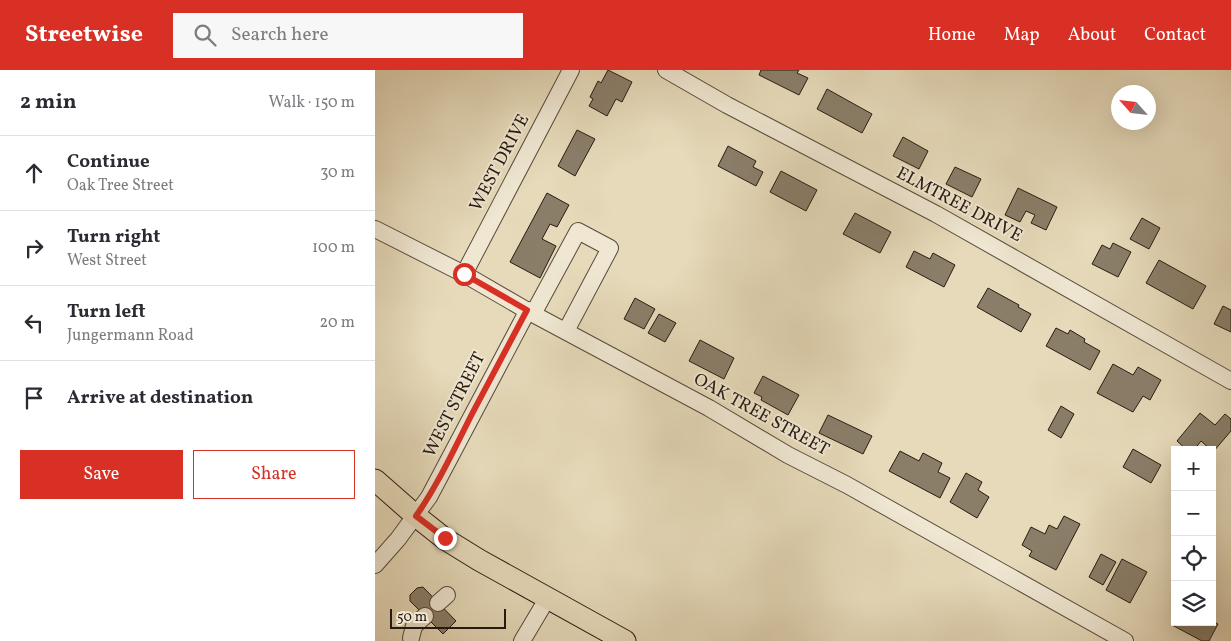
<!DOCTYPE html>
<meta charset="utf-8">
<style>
body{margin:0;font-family:Vollkorn,serif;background:#f7f7f7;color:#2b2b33}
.controls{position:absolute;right:15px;bottom:15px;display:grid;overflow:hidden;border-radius:0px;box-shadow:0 5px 20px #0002}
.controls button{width:45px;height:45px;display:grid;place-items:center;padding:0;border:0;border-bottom:1px solid #e1e1e2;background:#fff;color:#2b2b33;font:25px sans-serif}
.compass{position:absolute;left:736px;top:15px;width:45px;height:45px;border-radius:50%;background:#fff;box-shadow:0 5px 20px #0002;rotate:297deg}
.scale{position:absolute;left:15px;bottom:12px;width:116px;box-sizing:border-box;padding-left:5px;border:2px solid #271b11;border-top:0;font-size:14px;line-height:18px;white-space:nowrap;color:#271b11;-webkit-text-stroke:4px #efe7d2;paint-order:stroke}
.stop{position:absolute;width:15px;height:15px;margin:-11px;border:4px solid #d93025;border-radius:50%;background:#fff}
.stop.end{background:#d93025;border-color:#fff;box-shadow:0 1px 5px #0008}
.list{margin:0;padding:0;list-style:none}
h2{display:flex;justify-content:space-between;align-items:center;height:65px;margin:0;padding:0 20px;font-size:21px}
h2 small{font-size:16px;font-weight:400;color:#7c7c81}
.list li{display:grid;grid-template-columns:32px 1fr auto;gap:15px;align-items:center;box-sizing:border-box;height:75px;padding:0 20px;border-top:1px solid #e1e1e2}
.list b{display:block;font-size:19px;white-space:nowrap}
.list p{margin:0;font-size:16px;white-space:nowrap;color:#7c7c81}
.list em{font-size:16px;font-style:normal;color:#7c7c81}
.actions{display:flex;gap:10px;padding:15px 20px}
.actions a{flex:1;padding:11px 0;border:1px solid #d93025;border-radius:0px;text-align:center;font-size:18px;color:#d93025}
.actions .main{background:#d93025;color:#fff}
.icon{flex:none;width:28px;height:28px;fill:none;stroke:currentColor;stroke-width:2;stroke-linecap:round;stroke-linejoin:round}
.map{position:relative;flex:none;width:856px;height:571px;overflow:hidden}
header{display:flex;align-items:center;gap:30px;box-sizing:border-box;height:70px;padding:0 25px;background:#d93025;color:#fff}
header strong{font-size:24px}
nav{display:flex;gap:28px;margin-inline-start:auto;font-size:18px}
.search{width:350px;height:45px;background:#f7f7f7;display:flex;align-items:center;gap:12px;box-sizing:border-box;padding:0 18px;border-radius:0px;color:#7c7c81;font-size:19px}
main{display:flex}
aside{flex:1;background:#fff}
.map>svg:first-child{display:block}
.building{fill:#8a7e69;stroke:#271b11}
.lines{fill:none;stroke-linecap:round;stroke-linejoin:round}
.minor-casing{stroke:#574b3b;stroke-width:18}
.major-casing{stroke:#271b11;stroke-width:23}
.minor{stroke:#efe7d2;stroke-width:16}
.major{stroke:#e6daba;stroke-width:21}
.route{stroke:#d93025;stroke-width:6}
.labels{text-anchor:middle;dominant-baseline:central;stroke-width:4;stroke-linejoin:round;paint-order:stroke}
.street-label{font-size:18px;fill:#271b11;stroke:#efe7d2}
</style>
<header>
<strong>Streetwise</strong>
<div class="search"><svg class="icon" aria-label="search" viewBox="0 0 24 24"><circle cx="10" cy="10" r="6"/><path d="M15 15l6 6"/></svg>Search here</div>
<nav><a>Home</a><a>Map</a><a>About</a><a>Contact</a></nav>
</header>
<main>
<aside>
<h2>2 min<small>Walk · 150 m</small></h2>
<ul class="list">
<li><svg class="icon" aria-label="ahead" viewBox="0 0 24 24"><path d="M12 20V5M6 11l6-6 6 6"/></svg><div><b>Continue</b><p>Oak Tree Street</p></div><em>30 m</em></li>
<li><svg class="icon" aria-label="right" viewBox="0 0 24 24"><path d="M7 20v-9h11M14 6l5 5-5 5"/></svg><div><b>Turn right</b><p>West Street</p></div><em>100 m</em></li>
<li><svg class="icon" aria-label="left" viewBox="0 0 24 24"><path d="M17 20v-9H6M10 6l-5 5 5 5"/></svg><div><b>Turn left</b><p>Jungermann Road</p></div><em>20 m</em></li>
<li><svg class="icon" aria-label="arrive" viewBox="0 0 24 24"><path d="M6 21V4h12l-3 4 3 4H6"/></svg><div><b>Arrive at destination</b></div></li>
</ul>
<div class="actions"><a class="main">Save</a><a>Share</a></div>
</aside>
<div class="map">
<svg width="856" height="571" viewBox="0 0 856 571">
<rect width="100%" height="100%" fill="#e6daba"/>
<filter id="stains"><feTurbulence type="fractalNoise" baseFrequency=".004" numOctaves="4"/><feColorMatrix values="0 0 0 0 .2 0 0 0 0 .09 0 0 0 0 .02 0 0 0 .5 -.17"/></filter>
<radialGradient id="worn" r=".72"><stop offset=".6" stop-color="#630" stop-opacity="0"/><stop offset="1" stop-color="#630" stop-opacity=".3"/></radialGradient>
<g class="building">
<polygon points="233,0 257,12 247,32 241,29 232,46 214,36 218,29 215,27 223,11 226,13"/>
<polygon points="386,0 424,0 422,3 433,8 424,25 384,5"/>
<polygon points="452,19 497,44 487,63 442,39"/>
<polygon points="202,60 220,69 200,106 183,96"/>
<polygon points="528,67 553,81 544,99 518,86"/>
<polygon points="353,76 381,91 378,97 388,102 381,116 343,96"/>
<polygon points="580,97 606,109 597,127 571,114"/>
<polygon points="406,101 442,120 431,141 395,122"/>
<polygon points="643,118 682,137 671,160 656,153 660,145 651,141 645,152 630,145"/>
<polygon points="172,123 194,135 182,157 175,154 167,169 181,176 165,208 135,192"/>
<polygon points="480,143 516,162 505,183 468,164"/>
<polygon points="767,148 785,158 774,179 755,169"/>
<polygon points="738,173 756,182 743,207 717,194 727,175 735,179"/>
<polygon points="539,181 555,189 558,183 580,195 569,217 531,197"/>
<polygon points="784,190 831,216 818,239 771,213"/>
<polygon points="613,218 644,235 643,237 656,244 646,262 602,237"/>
<polygon points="260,228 280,239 269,259 249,249"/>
<polygon points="848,236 856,240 856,262 839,254"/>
<polygon points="284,244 301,253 290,272 273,263"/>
<polygon points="681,258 693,264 695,260 710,269 709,272 725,281 715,300 671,276"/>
<polygon points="325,270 359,288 349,309 314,291"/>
<polygon points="738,294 758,305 763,297 786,310 775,330 768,326 758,342 722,323"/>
<polygon points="388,306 424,325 413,345 386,330 387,327 379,323"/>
<polygon points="686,336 699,344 686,368 673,360"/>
<polygon points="825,343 840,355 850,344 856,349 856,361 838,382 837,380 836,380 826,371 819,380 812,380 802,371"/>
<polygon points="453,345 497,366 488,384 444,363"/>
<polygon points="758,379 786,395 776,413 748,397"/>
<polygon points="525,381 544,391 548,383 567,393 563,402 575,408 565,428 514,401"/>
<polygon points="591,403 607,412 603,420 614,427 602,448 575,432"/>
<polygon points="689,446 705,454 681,500 654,486 657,481 647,475 656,457 670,464 674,455 682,459"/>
<polygon points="726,484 741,492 728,515 714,507"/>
<polygon points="747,489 772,502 755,533 731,520"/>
<polygon points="48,517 81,551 68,564 35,531 35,525 42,518"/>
<polygon points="800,551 800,552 837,552 837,551 843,554 834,571 827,571 797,555"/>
</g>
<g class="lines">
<g class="minor-casing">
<g id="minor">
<polyline points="291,0 352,35 561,144 856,311"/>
<polyline points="0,159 89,204 158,244 334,338 413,385 472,415 750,571"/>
<polyline points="89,204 196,0"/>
<polyline points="158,244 203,161 235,178 191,261"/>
<polyline points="0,495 23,469 54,427 153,240"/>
<polyline points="63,533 72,525"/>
<polyline points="36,568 39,556 50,546"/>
<polyline points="147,571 172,529"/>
</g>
</g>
<g class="major-casing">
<polyline id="major" points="0,410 41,446 70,469 104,490 250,571"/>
</g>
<use href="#minor" class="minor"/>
<use href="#major" class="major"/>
</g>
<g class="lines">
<path class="route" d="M 70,468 L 41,446 C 64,413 80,377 98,342 C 116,308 134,274 152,240 L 89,204"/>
</g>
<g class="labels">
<g class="street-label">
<text transform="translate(125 93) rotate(-62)">WEST DRIVE</text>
<text transform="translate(584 135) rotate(28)">ELMTREE DRIVE</text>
<text transform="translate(80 335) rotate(-63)">WEST STREET</text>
<text transform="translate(386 345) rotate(29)">OAK TREE STREET</text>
</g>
</g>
<rect width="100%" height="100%" filter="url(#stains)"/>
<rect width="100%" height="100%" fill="url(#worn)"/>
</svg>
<div class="controls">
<button>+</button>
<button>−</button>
<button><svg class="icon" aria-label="locate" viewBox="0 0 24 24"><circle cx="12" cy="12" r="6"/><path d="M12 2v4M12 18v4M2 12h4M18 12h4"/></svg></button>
<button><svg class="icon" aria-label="layers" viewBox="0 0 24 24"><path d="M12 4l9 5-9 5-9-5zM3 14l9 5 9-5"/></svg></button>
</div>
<svg class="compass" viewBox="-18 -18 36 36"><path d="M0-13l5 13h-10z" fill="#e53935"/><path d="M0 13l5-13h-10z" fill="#7c7c81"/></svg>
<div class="scale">50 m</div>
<div class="stop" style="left:89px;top:204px"></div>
<div class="stop end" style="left:70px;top:468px"></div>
</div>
</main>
